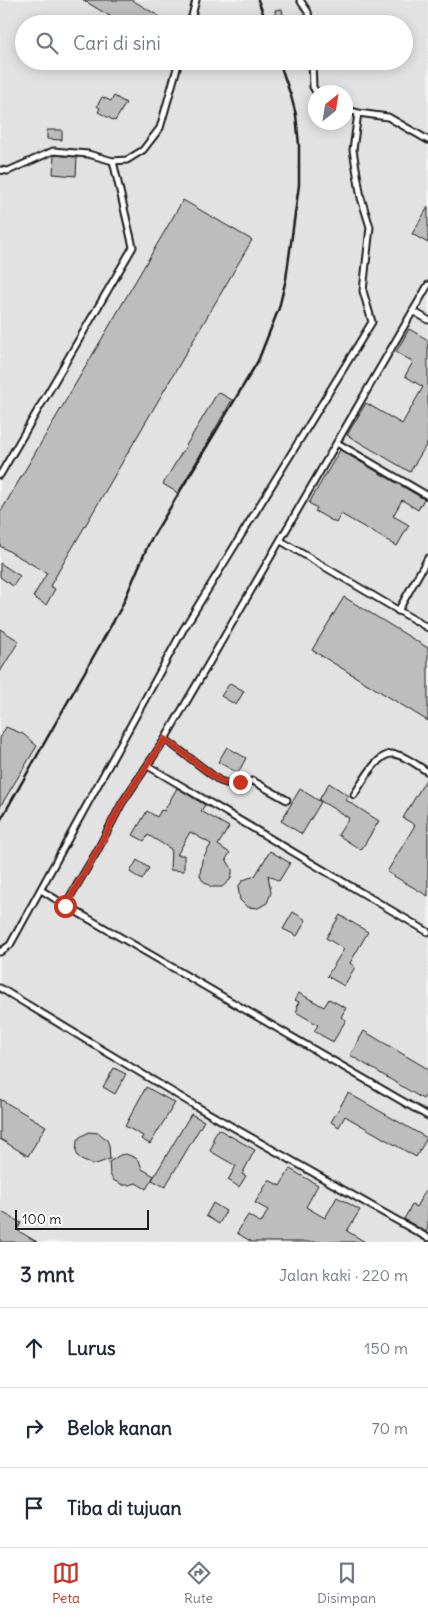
<!DOCTYPE html>
<html lang="id">
<meta charset="utf-8">
<style>
body{margin:0;font-family:Delius,sans-serif;background:#f2f2f3;color:#1f2937}
.compass{position:absolute;left:308px;top:85px;width:45px;height:45px;border-radius:50%;background:#fff;box-shadow:0 2px 12px #0003;rotate:30deg}
.scale{position:absolute;left:15px;bottom:12px;width:134px;box-sizing:border-box;padding-left:5px;border:2px solid #1c1c1c;border-top:0;font-size:14px;line-height:18px;white-space:nowrap;color:#1c1c1c;-webkit-text-stroke:4px #fff;paint-order:stroke}
.stop{position:absolute;width:15px;height:15px;margin:-11px;border:4px solid #c8321e;border-radius:50%;background:#fff}
.stop.end{background:#c8321e;border-color:#fff;box-shadow:0 1px 5px #0008}
.list{margin:0;padding:0;list-style:none}
h2{display:flex;justify-content:space-between;align-items:center;height:65px;margin:0;padding:0 20px;font-size:21px}
h2 small{font-size:16px;font-weight:400;color:#747a83}
.list li{display:grid;grid-template-columns:32px 1fr auto;gap:15px;align-items:center;box-sizing:border-box;height:80px;padding:0 20px;border-top:1px solid #e0e1e3}
.list b{display:block;font-size:19px;white-space:nowrap}
.list em{font-size:16px;font-style:normal;color:#747a83}
.icon{flex:none;width:28px;height:28px;fill:none;stroke:currentColor;stroke-width:2;stroke-linecap:round;stroke-linejoin:round}
.map{position:relative;flex:none;width:428px;height:1242px;overflow:hidden}
.search{position:absolute;background:#fff;box-shadow:0 2px 12px #0003;left:15px;right:15px;top:15px;height:55px;display:flex;align-items:center;gap:12px;box-sizing:border-box;padding:0 18px;border-radius:28px;color:#747a83;font-size:19px}
.sheet{height:305px;background:#fff}
nav{display:flex;justify-content:space-around;align-items:center;box-sizing:border-box;height:70px;border-top:1px solid #e0e1e3;background:#fff;font-size:14px;color:#747a83}
nav a{display:grid;justify-items:center;gap:2px}
nav .on{color:#c8321e}
.map>svg:first-child{display:block}
.built{fill:#e2e2e2;fill-rule:evenodd}
.building{fill:#bdbdbd;stroke:#1c1c1c}
.lines{fill:none;stroke-linecap:round;stroke-linejoin:round}
.service-casing{stroke:#1c1c1c;stroke-width:9}
.service{stroke:#fff;stroke-width:5}
.rail{stroke:#1c1c1c;stroke-width:2.5}
.route{stroke:#c8321e;stroke-width:6}
</style>
<div class="map">
<svg width="428" height="1242" viewBox="0 0 428 1242">
<rect width="100%" height="100%" fill="#f2f2f2"/>
<filter id="ink" filterUnits="userSpaceOnUse"><feTurbulence type="fractalNoise" baseFrequency=".02" numOctaves="2"/><feDisplacementMap in="SourceGraphic" scale="10" xChannelSelector="R" yChannelSelector="G"/><feConvolveMatrix kernelMatrix="1 2 1 2 8 2 1 2 1" color-interpolation-filters="sRGB"/></filter>
<g filter="url(#ink)">
<path class="built" d="M 0,0 L 428,0 L 428,1242 L 0,1242 ZM 24,24 L 404,24 L 404,61 L 24,61 ZM 316,92 L 346,92 L 346,122 L 316,122 Z"/>
<g class="building">
<polygon points="83,0 132,0 172,24 123,24"/>
<polygon points="282,9 284,22 276,23 275,10"/>
<polygon points="114,96 126,103 115,121 98,112 100,108 97,106 102,97 111,101"/>
<polygon points="47,130 62,130 62,140 47,139"/>
<polygon points="54,155 77,157 76,176 53,174"/>
<polygon points="183,200 252,240 50,586 55,589 46,605 33,597 47,573 0,546 0,513"/>
<polygon points="428,207 428,243 412,234"/>
<polygon points="409,329 428,340 428,442 410,472 347,435 366,403 402,424 423,387 405,376 413,362 396,352"/>
<polygon points="218,392 232,400 178,493 163,484"/>
<polygon points="340,450 424,499 418,510 402,500 393,516 409,525 397,546 341,514 336,523 315,511 317,508 309,503"/>
<polygon points="0,563 20,576 13,586 0,577"/>
<polygon points="344,597 428,648 428,721 312,650"/>
<polygon points="0,629 19,641 0,672"/>
<polygon points="230,683 244,691 236,705 221,696"/>
<polygon points="6,727 23,734 37,746 0,807 0,738"/>
<polygon points="227,747 246,758 238,773 218,762"/>
<polygon points="428,776 428,896 387,872 415,825 403,818"/>
<polygon points="329,783 349,796 346,800 379,821 361,850 338,835 349,818 319,800"/>
<polygon points="177,788 205,805 201,811 229,827 218,845 230,853 226,859 232,869 232,874 230,880 222,887 211,887 202,880 200,875 202,860 211,844 190,832 177,855 184,855 184,871 170,870 171,849 148,835 144,841 133,835 147,811 157,817 161,810 164,811"/>
<polygon points="300,789 321,802 302,834 281,821"/>
<polygon points="270,851 290,863 279,881 268,875 271,893 267,903 258,908 247,907 240,900 238,887 243,880 255,876"/>
<polygon points="137,860 149,868 142,880 130,872"/>
<polygon points="293,912 306,920 297,936 283,929"/>
<polygon points="340,915 368,932 350,963 355,967 344,986 327,976 344,949 326,938"/>
<polygon points="299,993 324,1007 329,999 346,1008 341,1017 346,1020 333,1042 314,1031 318,1025 296,1012 298,1008 296,1007 299,1002 295,1000"/>
<polygon points="364,1031 428,1069 428,1092 423,1099 350,1055"/>
<polygon points="114,1068 126,1074 115,1094 103,1087"/>
<polygon points="146,1087 175,1103 150,1144 141,1139 143,1136 125,1126"/>
<polygon points="348,1093 427,1138 416,1157 345,1116 339,1127 331,1122"/>
<polygon points="0,1099 46,1126 28,1156 0,1139"/>
<polygon points="191,1114 204,1121 165,1187 152,1180"/>
<polygon points="218,1129 255,1150 242,1174 246,1176 239,1187 228,1180 236,1166 210,1151 214,1142 212,1141"/>
<polygon points="89,1132 99,1133 107,1140 109,1145 110,1159 96,1164 91,1164 81,1160 78,1156 76,1152 77,1141 80,1137"/>
<polygon points="126,1154 136,1158 140,1163 142,1169 154,1176 146,1189 136,1183 129,1185 123,1185 113,1180 110,1174 109,1162 120,1155"/>
<polygon points="290,1169 318,1185 306,1207 325,1218 337,1197 360,1210 347,1231 365,1242 252,1242 237,1233 248,1215 261,1223 268,1210 255,1203 269,1180 280,1186"/>
<polygon points="428,1186 428,1228 426,1232 404,1219 412,1205 416,1207"/>
<polygon points="213,1203 226,1211 219,1224 206,1216"/>
<polygon points="0,1211 21,1223 17,1230 37,1242 0,1242"/>
</g>
<g class="lines">
<g class="service-casing">
<g id="service">
<polyline points="300,0 308,12 310,24"/>
<polyline points="190,24 196,0"/>
<polyline points="312,61 313,87 316,92"/>
<polyline points="346,109 358,113 388,117 428,140"/>
<polyline points="0,170 8,171 53,151 88,154 113,161 127,160 143,150 160,128 179,61"/>
<polyline points="413,311 428,320"/>
<polyline points="337,443 428,496"/>
<polyline points="0,475 133,247 113,161"/>
<polyline points="281,541 428,628"/>
<polyline points="398,611 428,558"/>
<polyline points="165,739 220,781 229,784 253,781 287,800"/>
<polyline points="148,766 428,932"/>
<path d="M 354,795 C 362,783 378,752 393,754 C 405,755 418,766 428,772"/>
<polyline points="41,890 65,905 428,1116"/>
<polyline points="65,905 96,853 122,803 165,739 428,285"/>
<polyline points="0,952 10,945 183,630 372,322 363,291 370,227 361,198 353,150 358,113"/>
<polyline points="0,988 194,1105 428,1238"/>
</g>
</g>
<use href="#service" class="service"/>
<g class="rail">
<polyline points="258,0 267,24"/>
<polyline points="0,821 121,608 149,543 258,361 279,308 286,279 299,185 299,145 296,115 291,96 279,61"/>
</g>
</g>
</g>
<g class="lines" filter="url(#ink)">
<polyline class="route" points="65,906 96,853 122,803 165,739 220,781 229,784 240,782"/>
</g>
</svg>
<svg class="compass" viewBox="-18 -18 36 36"><path d="M0-13l5 13h-10z" fill="#e53935"/><path d="M0 13l5-13h-10z" fill="#747a83"/></svg>
<div class="scale">100 m</div>
<div class="stop" style="left:65px;top:906px"></div>
<div class="stop end" style="left:240px;top:782px"></div>
<div class="search"><svg class="icon" aria-label="search" viewBox="0 0 24 24"><circle cx="10" cy="10" r="6"/><path d="M15 15l6 6"/></svg>Cari di sini</div>
</div>
<section class="sheet">
<h2>3 mnt<small>Jalan kaki · 220 m</small></h2>
<ul class="list">
<li><svg class="icon" aria-label="ahead" viewBox="0 0 24 24"><path d="M12 20V5M6 11l6-6 6 6"/></svg><div><b>Lurus</b></div><em>150 m</em></li>
<li><svg class="icon" aria-label="right" viewBox="0 0 24 24"><path d="M7 20v-9h11M14 6l5 5-5 5"/></svg><div><b>Belok kanan</b></div><em>70 m</em></li>
<li><svg class="icon" aria-label="arrive" viewBox="0 0 24 24"><path d="M6 21V4h12l-3 4 3 4H6"/></svg><div><b>Tiba di tujuan</b></div></li>
</ul>
</section>
<nav>
<a class="on"><svg class="icon" aria-label="map" viewBox="0 0 24 24"><path d="M3 6l6-2 6 2 6-2v14l-6 2-6-2-6 2zM9 4v14M15 6v14"/></svg>Peta</a>
<a><svg class="icon" aria-label="directions" viewBox="0 0 24 24"><path d="M12 3l9 9-9 9-9-9zM9 14v-3h6M13 9l2 2-2 2"/></svg>Rute</a>
<a><svg class="icon" aria-label="saved" viewBox="0 0 24 24"><path d="M7 4h10v16l-5-4-5 4z"/></svg>Disimpan</a>
</nav>
